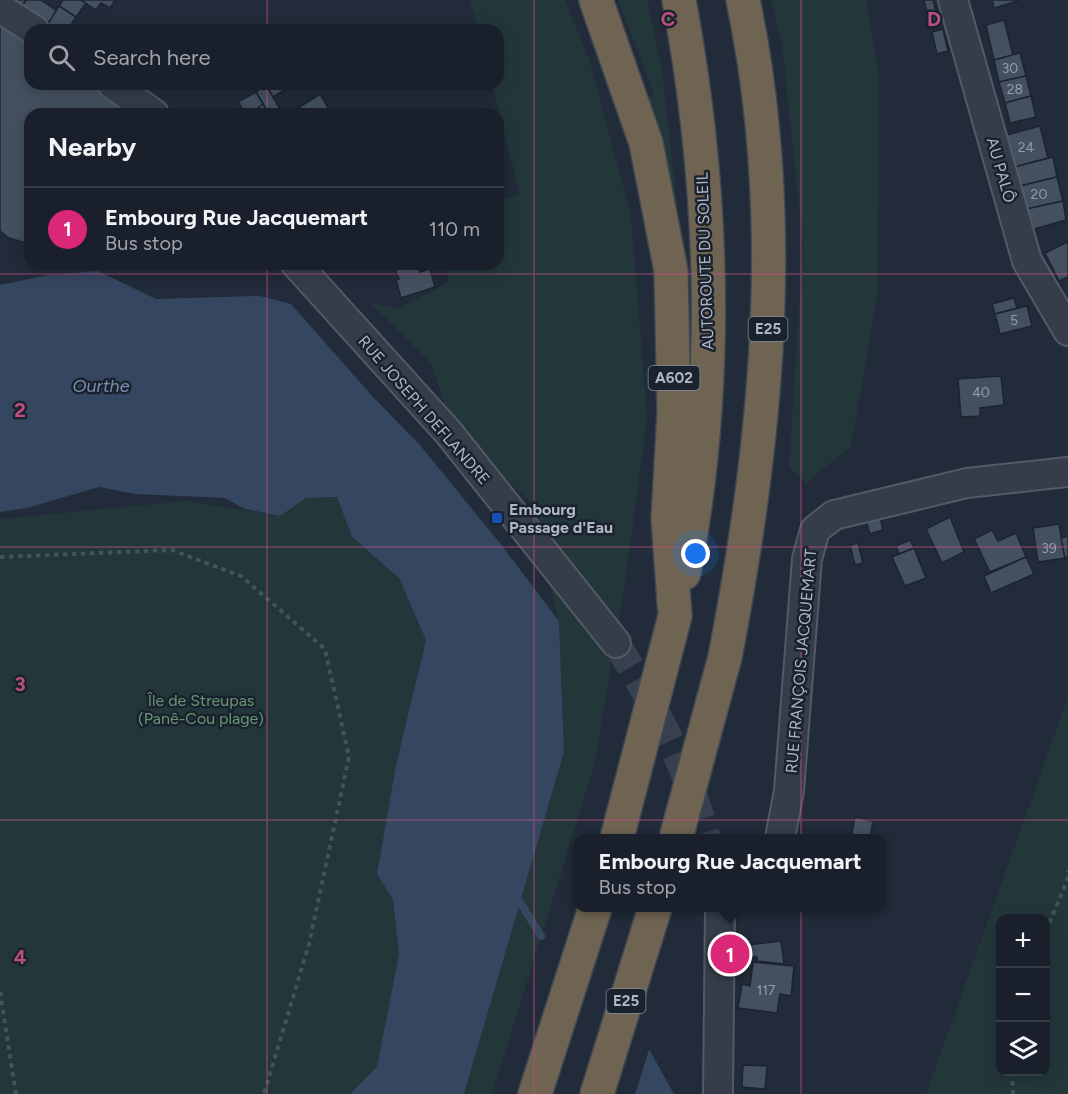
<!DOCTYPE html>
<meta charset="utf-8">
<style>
body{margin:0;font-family:Figtree,sans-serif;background:#262d37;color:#f1f3f6}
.controls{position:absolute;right:18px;bottom:18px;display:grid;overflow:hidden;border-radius:12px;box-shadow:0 3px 15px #0003}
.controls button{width:54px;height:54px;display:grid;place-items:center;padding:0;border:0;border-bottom:2px solid #373e47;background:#19202b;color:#f1f3f6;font:30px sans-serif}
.you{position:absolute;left:696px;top:554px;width:21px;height:21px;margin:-15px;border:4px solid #fff;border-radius:50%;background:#1a73e8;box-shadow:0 0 0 9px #1a73e833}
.badge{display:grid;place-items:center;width:39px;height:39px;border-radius:50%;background:#db2777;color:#fff;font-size:20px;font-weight:700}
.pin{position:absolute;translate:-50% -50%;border:3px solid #fff;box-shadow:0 2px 6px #0006}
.popup{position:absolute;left:574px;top:834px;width:312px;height:78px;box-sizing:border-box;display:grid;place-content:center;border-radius:12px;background:#19202b;filter:drop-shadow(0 2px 4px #0005);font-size:20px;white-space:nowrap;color:#9fa3a9}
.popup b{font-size:22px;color:#f1f3f6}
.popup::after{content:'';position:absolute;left:50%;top:100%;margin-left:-12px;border:12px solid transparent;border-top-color:#19202b}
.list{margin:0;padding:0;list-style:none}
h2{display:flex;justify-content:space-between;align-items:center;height:78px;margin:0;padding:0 24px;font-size:26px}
h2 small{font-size:20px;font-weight:400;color:#9fa3a9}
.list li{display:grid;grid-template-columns:39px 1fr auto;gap:18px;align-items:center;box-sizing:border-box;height:84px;padding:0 24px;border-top:2px solid #373e47}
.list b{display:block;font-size:22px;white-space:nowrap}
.list p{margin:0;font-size:20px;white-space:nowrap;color:#9fa3a9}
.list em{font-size:20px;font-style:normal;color:#9fa3a9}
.icon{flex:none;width:33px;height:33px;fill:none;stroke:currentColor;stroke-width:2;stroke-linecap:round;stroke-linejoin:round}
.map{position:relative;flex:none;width:1068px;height:1094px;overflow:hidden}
.search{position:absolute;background:#19202b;box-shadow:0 3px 15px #0003;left:24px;top:24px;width:480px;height:66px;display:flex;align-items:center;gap:15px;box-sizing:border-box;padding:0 21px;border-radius:18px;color:#9fa3a9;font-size:22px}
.panel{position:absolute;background:#19202b;box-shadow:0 3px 15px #0003;left:24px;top:108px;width:480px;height:162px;border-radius:18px}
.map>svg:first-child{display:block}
.green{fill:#23373a;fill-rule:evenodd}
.water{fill:#354660}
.pier{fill:#212b39}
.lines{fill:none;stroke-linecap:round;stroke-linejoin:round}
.stream{stroke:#354660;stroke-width:8}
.building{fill:#445060;stroke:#1c2430;stroke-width:1.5}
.street-tunnel{stroke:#36404e;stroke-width:28;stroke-dasharray:28 14;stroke-linecap:butt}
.street-casing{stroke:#525a67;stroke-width:32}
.highway-casing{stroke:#3f4754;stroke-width:36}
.path{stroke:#415457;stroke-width:4;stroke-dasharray:4.5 4.5;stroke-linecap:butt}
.street{stroke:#353d49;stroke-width:28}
.highway{stroke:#6f6452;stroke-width:33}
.highway-bridge-casing{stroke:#3f4754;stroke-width:36;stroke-linecap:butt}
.highway-bridge{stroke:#6f6452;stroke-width:33}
.grid{fill:none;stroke:#bb5080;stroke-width:1.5;stroke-opacity:0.55}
.transit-dot{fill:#1a4fb4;stroke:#1a222e;stroke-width:2}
.labels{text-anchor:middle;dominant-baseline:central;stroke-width:5;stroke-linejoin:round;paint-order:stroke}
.number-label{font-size:14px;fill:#949dac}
.shield{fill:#1a222e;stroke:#828a98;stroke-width:1.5}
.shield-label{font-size:15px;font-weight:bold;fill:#afb7c5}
.street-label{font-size:16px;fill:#afb7c5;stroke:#1a222e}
.poi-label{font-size:16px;font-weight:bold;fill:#afb7c5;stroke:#1a222e;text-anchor:start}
.park-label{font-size:16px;fill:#679673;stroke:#1a222e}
.water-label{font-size:18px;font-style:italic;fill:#778eae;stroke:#1a222e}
.grid-label{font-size:20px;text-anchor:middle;font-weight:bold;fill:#bb5080;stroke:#1a222e;stroke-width:5;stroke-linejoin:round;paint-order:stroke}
</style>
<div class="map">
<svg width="1068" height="1094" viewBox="0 0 1068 1094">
<rect width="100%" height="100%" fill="#212b39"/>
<g class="green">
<polygon points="470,0 565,0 590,62 631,216 647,419 625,582 594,766 492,1094 464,1094 564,752 559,621 530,502 474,447 447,409 431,363 371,303 399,308 449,282 444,264 498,264 498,201 520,194 492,84 498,84 498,30 478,30"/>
<polygon points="618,0 647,0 662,70 677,203 667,199 645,101 654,93"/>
<polygon points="771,0 866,0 879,77 877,295 851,446 806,483 789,467 803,246 782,43"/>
<polygon points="337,497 352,537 399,578 426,640 396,765 377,874 393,900 399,954 377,1068 350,1094 0,1094 0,519 186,501 280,516 306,498"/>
<path d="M 1068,697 L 1068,1094 L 926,1094 ZM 1046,918 L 1046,1072 L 1000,1072 L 1000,918 Z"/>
</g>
<g class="water">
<polygon points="98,271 156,299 260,296 291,304 374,398 419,444 499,542 559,621 564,752 464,1094 350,1094 377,1067 399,954 393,900 377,874 396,765 426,640 399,578 352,537 337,497 306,498 280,516 245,509 225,498 135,494 99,487 27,508 0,512 0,285 48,275"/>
<polygon points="649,1049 674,1094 635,1094"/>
</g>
<polygon class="pier" points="650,1046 635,1094 632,1094 646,1048"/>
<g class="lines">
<polyline class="stream" points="515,894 541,936"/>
</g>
<g class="building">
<polygon points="6,0 26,0 20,10"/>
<polygon points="26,0 41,0 57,11 46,27 20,10"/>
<polygon points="63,0 81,0 86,3 76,17 59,6"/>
<polygon points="81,0 115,0 110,8 101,3 96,10"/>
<polygon points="924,0 933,0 939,22 930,24"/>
<polygon points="992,0 1018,0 1018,1 994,8"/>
<polygon points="59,6 76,17 68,30 51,30 46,27"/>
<polygon points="1004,20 1013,55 994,60 986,25"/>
<polygon points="0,25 30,45 30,84 91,84 135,114 30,114 30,244 9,238 0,231"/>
<polygon points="943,29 948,51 937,54 932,32"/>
<polygon points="1020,53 1026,76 999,82 994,60"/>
<polygon points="1026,76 1031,96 1005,103 999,82"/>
<polygon points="268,84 294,84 273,97 266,85"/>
<polygon points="266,85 273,97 283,114 269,114 263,104 256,92"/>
<polygon points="256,92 263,104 250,114 246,114 238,102"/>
<polygon points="320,94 331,113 302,114 298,108"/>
<polygon points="1031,96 1036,117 1010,123 1005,103"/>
<polygon points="263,104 269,114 250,114"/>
<polygon points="1040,126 1048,158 1011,168 1003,136"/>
<polygon points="1053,157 1057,177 1016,187 1011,168"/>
<polygon points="1057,177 1063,201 1022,210 1016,187"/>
<polygon points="1063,201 1066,220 1027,231 1022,210"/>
<polygon points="1068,242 1068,277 1059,281 1045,253"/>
<polygon points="393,264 417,264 420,272 430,269 435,287 401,298 396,280 399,279"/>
<polygon points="1014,298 1017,308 995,314 992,304"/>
<polygon points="1027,306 1032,326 1000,334 995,314"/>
<polygon points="1001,376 1004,405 980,408 980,416 961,417 958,379"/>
<polygon points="879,513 883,530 870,534 865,517"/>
<polygon points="950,517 964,552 942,563 926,529"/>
<polygon points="1059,524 1065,558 1038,562 1033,528"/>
<polygon points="992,530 998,541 1016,533 1026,557 990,572 974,539"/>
<polygon points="1068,536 1068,557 1065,558 1061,538"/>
<polygon points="910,540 914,548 899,554 896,546"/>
<polygon points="858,543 863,563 855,565 850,545"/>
<polygon points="914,548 926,578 905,586 892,557"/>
<polygon points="1026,557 1034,574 991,593 984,576"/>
<polygon points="855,817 873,821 870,838 851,838"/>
<polygon points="781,941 784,964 757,961 757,957 739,957 739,946"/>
<polygon points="753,962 794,966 791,996 780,994 777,1013 738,1008 742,984 750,986"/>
<polygon points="743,1065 767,1066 765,1089 742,1087"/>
</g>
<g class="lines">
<path class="street-tunnel" d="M 616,643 C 655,705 687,768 707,838"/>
<g class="street-casing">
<g id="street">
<polyline points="953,0 1027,261 1068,331"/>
<polyline points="0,8 34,30"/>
<polyline points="112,84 154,114"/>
<polyline points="296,264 448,432 616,643"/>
<polyline points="780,838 789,791 807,559 815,530 834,515 967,483 1068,472"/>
<polyline points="718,1094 720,908"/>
</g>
</g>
<g class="highway-casing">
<g id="highway">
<polyline points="596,0 646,143 671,271 674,413 668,518 675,616"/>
<path d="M 679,0 C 714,189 720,384 684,573"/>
<path d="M 725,657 C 767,440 789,218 743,0"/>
<polyline points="535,1094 595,908"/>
<polyline points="597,1094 655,908"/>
</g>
</g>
<g class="path">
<polyline points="0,557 172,550 241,576 325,649 349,757 309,944 264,1094"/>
<polyline points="1046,931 1067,881 1068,871"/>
<polyline points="0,992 16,1094"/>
<polyline points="1012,1072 1013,1094"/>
</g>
<use href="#street" class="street"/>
<use href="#highway" class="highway"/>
<g class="highway-bridge-casing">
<g id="highway-bridge">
<polyline points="617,838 675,616"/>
<polyline points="676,838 725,657"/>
</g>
</g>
<use href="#highway-bridge" class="highway-bridge"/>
</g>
<path class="grid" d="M 267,0 L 267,30M 534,0 L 534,1094M 801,0 L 801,1094M 267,84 L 267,114M 267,264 L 267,1094M 0,274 L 1068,274M 0,547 L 1068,547M 0,820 L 1068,820"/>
<rect class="transit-dot" x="491" y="512" width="12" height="12" rx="3"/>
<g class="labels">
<g class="number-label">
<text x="1010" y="68">30</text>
<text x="1015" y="89">28</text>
<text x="1026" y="147">24</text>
<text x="1039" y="194">20</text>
<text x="1014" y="320">5</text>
<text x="981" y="392">40</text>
<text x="1049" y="548">39</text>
<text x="766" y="990">117</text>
</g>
<g class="shield">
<rect x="748.5" y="317" width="39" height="24" rx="4.5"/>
<rect x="648.5" y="366" width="51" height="24" rx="4.5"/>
<rect x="606.5" y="989" width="39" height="24" rx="4.5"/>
</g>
<g class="shield-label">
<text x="768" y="329">E25</text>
<text x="674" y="378">A602</text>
<text x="626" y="1001">E25</text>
</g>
<g class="street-label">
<text transform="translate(1001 170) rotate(74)">AU PALÔ</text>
<text transform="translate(705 261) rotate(-92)">AUTOROUTE DU SOLEIL</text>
<text transform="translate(424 410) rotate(49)">RUE JOSEPH DEFLANDRE</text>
<text transform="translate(801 661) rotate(-85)">RUE FRANÇOIS JACQUEMART</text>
</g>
<g class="poi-label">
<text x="509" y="509">Embourg<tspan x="509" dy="18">Passage d'Eau</tspan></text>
</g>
<g class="park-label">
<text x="201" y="700">Île de Streupas<tspan x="201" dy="18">(Panê-Cou plage)</tspan></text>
</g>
<g class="water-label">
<text x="101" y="386">Ourthe</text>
</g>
</g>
<g class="grid-label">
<text x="668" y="26">C</text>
<text x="934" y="26">D</text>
<text x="20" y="417">2</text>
<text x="20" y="691">3</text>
<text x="20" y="964">4</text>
</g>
</svg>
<div class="controls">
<button>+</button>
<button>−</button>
<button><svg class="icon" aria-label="layers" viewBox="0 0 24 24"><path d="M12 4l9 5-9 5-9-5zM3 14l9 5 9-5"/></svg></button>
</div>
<div class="you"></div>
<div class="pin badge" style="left:730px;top:954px">1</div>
<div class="popup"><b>Embourg Rue Jacquemart</b>Bus stop</div>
<div class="search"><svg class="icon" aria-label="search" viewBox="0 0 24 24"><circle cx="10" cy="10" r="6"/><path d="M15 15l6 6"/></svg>Search here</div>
<section class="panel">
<h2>Nearby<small></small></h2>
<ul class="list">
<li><span class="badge">1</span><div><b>Embourg Rue Jacquemart</b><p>Bus stop</p></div><em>110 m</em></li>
</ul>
</section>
</div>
